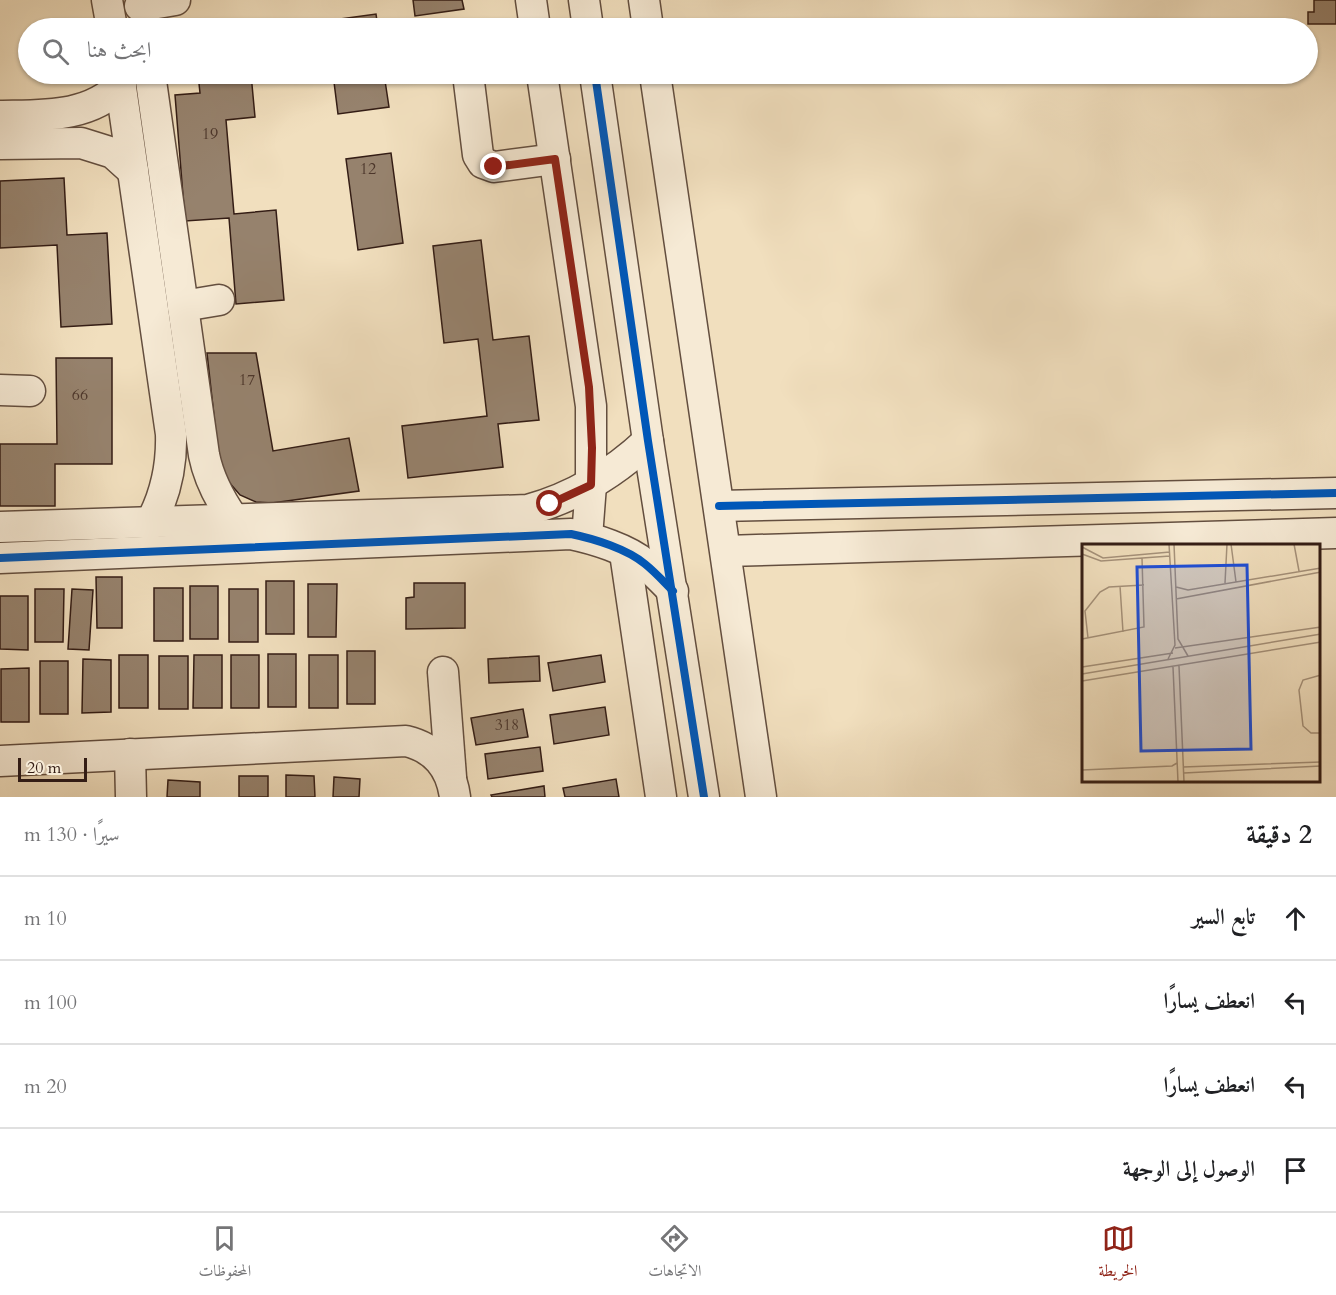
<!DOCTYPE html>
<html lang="ar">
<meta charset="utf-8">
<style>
body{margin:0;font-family:Cardo,Amiri,serif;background:#f6f6f6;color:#202124;direction:rtl}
.scale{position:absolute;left:18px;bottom:15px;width:69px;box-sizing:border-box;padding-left:6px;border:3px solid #341d15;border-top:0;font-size:16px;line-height:21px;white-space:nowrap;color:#341d15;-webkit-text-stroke:4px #f6ead5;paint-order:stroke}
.stop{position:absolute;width:18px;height:18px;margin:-14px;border:4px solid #8f2418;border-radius:50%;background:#fff}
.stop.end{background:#8f2418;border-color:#fff;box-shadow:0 2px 6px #0008}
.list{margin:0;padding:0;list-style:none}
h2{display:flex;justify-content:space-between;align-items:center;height:78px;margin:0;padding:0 24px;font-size:26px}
h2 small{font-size:20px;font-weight:400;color:#757577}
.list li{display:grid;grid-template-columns:39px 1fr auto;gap:18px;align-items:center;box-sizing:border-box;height:84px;padding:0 24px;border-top:2px solid #e0e0e0}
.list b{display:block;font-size:22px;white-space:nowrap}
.list em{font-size:20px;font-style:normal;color:#757577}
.icon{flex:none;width:33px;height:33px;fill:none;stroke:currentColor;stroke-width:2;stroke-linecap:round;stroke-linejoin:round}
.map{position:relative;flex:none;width:1336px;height:797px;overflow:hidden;direction:ltr}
.search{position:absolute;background:#fff;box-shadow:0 2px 4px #0004;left:18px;right:18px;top:18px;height:66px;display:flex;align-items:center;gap:15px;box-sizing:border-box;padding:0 21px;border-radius:33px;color:#757577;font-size:22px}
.sheet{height:414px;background:#fff}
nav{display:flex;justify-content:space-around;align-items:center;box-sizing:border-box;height:84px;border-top:2px solid #e0e0e0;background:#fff;font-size:16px;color:#757577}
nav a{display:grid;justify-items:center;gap:3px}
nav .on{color:#8f2418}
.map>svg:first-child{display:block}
.building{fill:#96826d;stroke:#341d15;stroke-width:1.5}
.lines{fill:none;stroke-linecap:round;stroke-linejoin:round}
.minor-casing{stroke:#634e3f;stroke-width:33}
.minor{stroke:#f6ead5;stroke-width:30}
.cycleway-casing{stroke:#f6ead5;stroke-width:11}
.cycleway{stroke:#0057b8;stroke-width:8}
.route{stroke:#8f2418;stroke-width:8}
.labels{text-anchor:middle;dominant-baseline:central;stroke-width:4.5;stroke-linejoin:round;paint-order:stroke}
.number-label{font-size:16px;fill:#4c362b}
.inset-road{fill:none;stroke:#a5917a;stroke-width:1.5}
.view{fill:#1d4ed8;fill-opacity:0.15;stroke:#1d4ed8;stroke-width:3}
.inset-edge{fill:none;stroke:#341d15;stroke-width:3}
</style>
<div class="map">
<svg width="1336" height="797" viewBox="0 0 1336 797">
<rect width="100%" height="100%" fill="#f1dfbe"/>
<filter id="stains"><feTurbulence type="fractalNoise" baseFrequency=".00333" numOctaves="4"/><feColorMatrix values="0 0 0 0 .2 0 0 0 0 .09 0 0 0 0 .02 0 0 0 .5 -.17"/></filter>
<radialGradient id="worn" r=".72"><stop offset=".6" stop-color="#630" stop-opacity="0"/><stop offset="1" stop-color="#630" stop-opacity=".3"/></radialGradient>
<g class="building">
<polygon points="413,0 462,0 464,9 415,16"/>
<polygon points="1314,0 1336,0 1336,24 1308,24 1308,12 1314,12"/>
<polygon points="376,14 378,28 327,28 326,21"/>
<polygon points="198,74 251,74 255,117 226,120 234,214 276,210 284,300 236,304 229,218 185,221 175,95 200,93"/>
<polygon points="333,74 384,74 389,107 338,114"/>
<polygon points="391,153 403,243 358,250 346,159"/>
<polygon points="64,178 67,235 107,233 112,324 61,327 57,245 0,248 0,181"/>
<polygon points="481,240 493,340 529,336 539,420 498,424 503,467 408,478 402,426 487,416 478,339 444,343 433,246"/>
<polygon points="207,353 256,353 273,451 349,438 359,491 272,503 256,502 240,495 228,481 219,461"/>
<polygon points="56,358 112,358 112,464 55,464 55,506 0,506 0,444 57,444"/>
<polygon points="96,577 122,577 122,628 97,628"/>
<rect x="266" y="581" width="28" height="53"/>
<polygon points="414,583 465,583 465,628 406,629 406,598 414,597"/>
<polygon points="308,584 337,584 336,637 308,637"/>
<rect x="190" y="586" width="28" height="53"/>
<rect x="154" y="588" width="29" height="53"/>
<polygon points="35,589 64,589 63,642 35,642"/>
<polygon points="72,589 93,590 89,650 68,649"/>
<rect x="229" y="589" width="29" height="53"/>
<polygon points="0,596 28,596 28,650 0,649"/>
<rect x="347" y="651" width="28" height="53"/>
<rect x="268" y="654" width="28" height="53"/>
<rect x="119" y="655" width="29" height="53"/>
<polygon points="194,655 222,655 222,708 193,708"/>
<rect x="231" y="655" width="28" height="53"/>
<rect x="309" y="655" width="29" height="53"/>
<polygon points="601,655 605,682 553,691 548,663"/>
<rect x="159" y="656" width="29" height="53"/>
<polygon points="539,656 540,681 489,683 488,659"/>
<polygon points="83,659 111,660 111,712 82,713"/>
<rect x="40" y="661" width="28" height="53"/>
<polygon points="29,668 29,722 1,722 1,669"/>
<polygon points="605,707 609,735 554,744 550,715"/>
<polygon points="523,709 528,737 476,745 471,718"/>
<polygon points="540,747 543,771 488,779 485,754"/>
<polygon points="286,775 314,776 315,797 286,797"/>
<rect x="239" y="776" width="29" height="21"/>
<polygon points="334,777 360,779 359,797 333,797"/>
<polygon points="616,779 619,797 565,797 563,788"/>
<polygon points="168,780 200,782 200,797 167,797"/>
<polygon points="544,786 545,797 492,797 491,795"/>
</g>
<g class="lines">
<g class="minor-casing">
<g id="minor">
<polyline points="107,0 112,28"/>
<polyline points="531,0 535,28"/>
<polyline points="584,0 588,28"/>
<polyline points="644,0 648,28"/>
<polyline points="140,6 175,0"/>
<path d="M 119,74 L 171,434 C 172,467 166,495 150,524"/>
<path d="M 150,74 L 204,455 C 209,480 220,500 234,520"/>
<polyline points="468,74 478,155 483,163 494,167 555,159"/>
<polyline points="542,74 591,406 591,485 587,537"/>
<polyline points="595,74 648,441 704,797"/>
<polyline points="655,74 761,797"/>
<path d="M 0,116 C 43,115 89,118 121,85"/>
<polyline points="0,144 81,143 113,153 133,171"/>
<polyline points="183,306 219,300"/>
<polyline points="0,390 30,391"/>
<polyline points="719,506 1336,493"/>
<path d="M 0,527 L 528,510 C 575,497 613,474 648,441"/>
<polyline points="726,551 1336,533"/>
<polyline points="625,553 661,797"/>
<path d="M 0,558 L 571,534 C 595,539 627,549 645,564 C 655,572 664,582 673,591"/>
<polyline points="443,672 451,777"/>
<polyline points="130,754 131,797"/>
<path d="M 0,761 L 406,741 C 435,748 451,767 455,797"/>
</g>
</g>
<use href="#minor" class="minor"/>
<g class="cycleway-casing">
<g id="cycleway">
<polyline points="595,74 648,441 704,797"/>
<polyline points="719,506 1336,493"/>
<path d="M 0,558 L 571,534 C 595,539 627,549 645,564 C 655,572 664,582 673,591"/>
</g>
</g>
<use href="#cycleway" class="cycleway"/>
</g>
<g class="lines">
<polyline class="route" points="494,167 555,159 589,387 592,448 591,485 550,504"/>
</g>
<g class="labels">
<g class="number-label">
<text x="210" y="134">19</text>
<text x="368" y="169">12</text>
<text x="247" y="380">17</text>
<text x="80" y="395">66</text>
<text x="507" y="725">318</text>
</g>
</g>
<g transform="translate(1082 544)">
<rect width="238" height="238" fill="#f1dfbe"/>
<path class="inset-road" d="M 92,0 L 96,95 L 106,112M 149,0 L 154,38M 212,0 L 217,27M 0,3 L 21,14 L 88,8M 0,10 L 19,17 L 88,12M 143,39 L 145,0M 38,42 L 41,88M 94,43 L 106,46 L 239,24M 94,55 L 239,28M 6,94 L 3,67 L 18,48 L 27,43 L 62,41M 0,95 L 62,83 L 60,14M 93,104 L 239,83M 86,115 L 93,101 L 87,0M 97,122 L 102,238M 0,123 L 91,109M 91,123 L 96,238M 0,130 L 239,90M 239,131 L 221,136 L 217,146 L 221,182 L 229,189 L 239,189M 0,137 L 239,98M 101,223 L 239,218M 0,226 L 90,222 L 95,219M 102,229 L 239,222"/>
<path class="view" d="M 165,21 L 169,205 L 59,207 L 55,23 Z"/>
<rect width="238" height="238" class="inset-edge"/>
</g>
<rect width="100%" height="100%" filter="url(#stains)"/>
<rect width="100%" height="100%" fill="url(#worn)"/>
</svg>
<div class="scale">20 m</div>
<div class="stop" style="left:550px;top:504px"></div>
<div class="stop end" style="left:494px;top:167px"></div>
<div class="search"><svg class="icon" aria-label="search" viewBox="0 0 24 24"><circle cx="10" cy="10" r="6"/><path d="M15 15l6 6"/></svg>ابحث هنا</div>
</div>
<section class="sheet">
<h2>2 دقيقة<small>سيرًا · 130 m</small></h2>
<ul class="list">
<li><svg class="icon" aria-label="ahead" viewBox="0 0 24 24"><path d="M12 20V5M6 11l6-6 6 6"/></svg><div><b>تابع السير</b></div><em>10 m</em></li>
<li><svg class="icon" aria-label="left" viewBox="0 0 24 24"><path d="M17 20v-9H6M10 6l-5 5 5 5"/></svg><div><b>انعطف يسارًا</b></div><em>100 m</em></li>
<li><svg class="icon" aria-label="left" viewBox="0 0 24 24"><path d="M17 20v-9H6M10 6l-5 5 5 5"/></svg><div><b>انعطف يسارًا</b></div><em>20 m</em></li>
<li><svg class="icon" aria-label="arrive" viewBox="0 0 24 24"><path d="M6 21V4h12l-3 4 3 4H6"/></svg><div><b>الوصول إلى الوجهة</b></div></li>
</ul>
</section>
<nav>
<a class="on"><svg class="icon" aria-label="map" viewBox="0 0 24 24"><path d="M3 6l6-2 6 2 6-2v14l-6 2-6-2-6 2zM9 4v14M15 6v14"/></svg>الخريطة</a>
<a><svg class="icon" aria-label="directions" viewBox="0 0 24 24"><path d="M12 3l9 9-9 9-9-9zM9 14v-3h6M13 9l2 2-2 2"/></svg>الاتجاهات</a>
<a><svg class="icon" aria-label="saved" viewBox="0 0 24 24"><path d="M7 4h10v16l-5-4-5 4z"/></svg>المحفوظات</a>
</nav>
